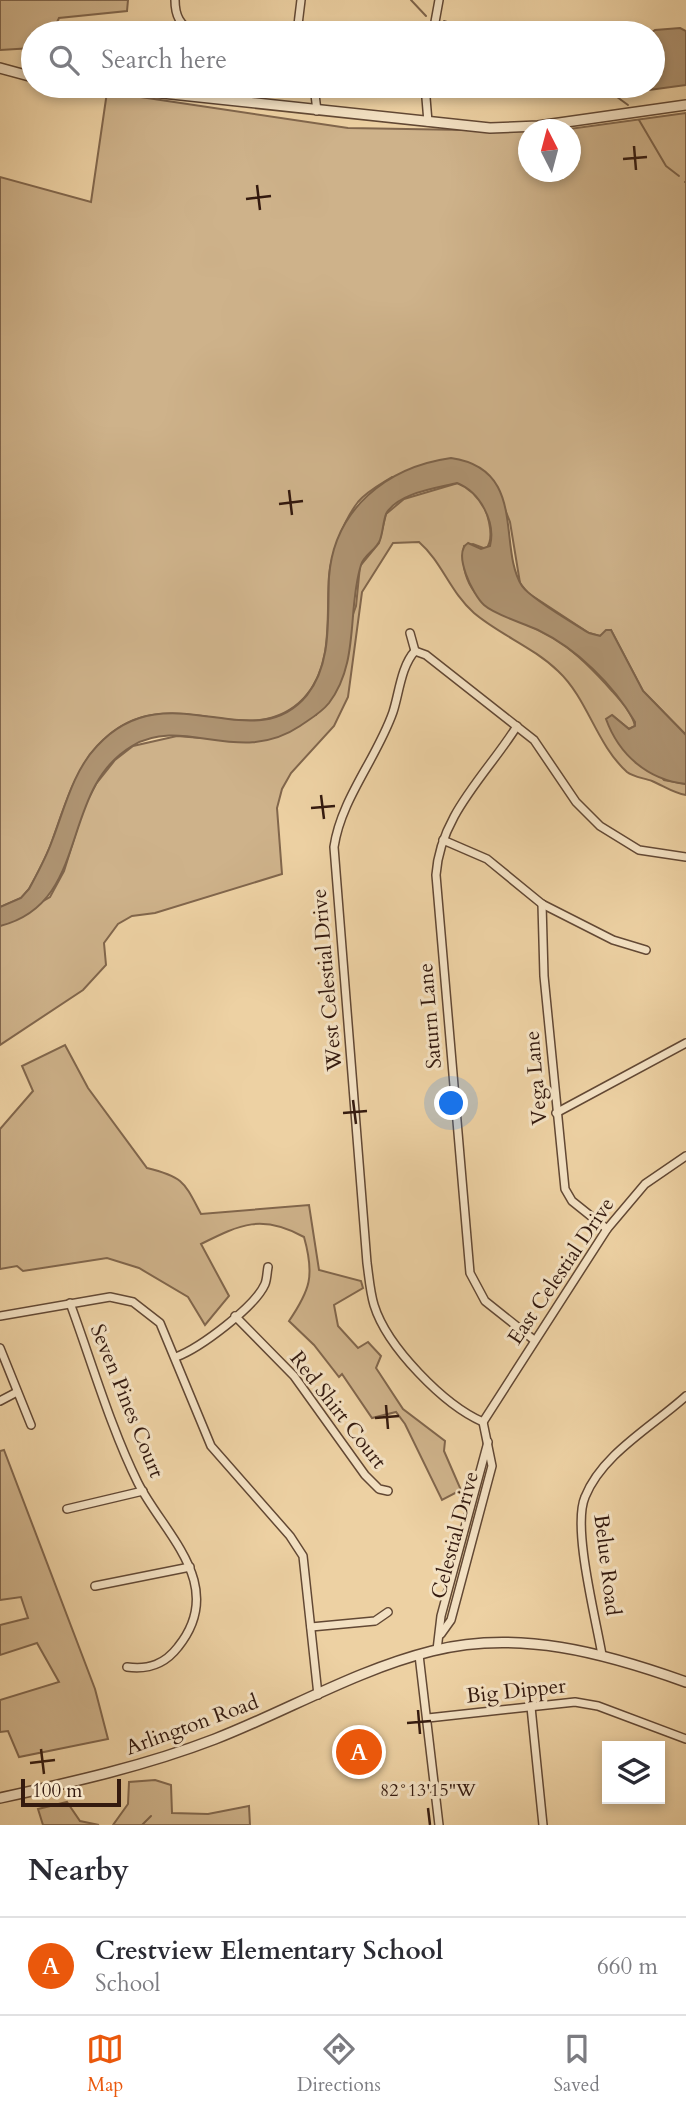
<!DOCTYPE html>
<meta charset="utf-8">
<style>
body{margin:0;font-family:Cardo,serif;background:#f2f2f3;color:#2b2b33}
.controls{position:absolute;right:21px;bottom:21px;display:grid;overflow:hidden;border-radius:0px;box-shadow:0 4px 10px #0003}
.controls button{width:63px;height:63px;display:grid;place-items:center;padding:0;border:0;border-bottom:2px solid #e1e1e2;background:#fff;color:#2b2b33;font:35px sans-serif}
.compass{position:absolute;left:518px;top:119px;width:63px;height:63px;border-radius:50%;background:#fff;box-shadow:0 4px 10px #0003;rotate:354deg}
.scale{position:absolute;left:21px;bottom:18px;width:100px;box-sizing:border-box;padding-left:7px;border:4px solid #341a0f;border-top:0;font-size:19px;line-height:24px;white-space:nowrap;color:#341a0f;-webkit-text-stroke:5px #f3e1c3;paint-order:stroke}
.you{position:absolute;left:452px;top:1104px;width:24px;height:24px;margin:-18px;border:5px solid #fff;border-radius:50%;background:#1a73e8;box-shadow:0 0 0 10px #1a73e833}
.badge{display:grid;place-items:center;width:46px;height:46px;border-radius:50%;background:#ea580c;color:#fff;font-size:23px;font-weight:700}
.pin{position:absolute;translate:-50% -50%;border:4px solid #fff;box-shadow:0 2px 7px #0006}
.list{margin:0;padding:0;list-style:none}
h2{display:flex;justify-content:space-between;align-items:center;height:91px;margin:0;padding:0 28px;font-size:30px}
h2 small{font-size:23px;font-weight:400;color:#7c7c81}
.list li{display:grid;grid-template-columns:46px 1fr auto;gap:21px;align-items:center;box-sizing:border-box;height:98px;padding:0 28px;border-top:2px solid #e1e1e2}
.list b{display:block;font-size:26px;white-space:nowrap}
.list p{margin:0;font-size:23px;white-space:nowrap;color:#7c7c81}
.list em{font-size:23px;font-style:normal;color:#7c7c81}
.icon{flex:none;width:38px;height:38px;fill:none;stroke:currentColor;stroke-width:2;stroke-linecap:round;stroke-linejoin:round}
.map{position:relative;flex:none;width:686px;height:1825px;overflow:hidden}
.search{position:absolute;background:#fff;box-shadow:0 4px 10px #0003;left:21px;right:21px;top:21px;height:77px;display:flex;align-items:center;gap:18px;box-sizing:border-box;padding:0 24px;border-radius:38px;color:#7c7c81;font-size:26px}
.sheet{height:189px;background:#fff}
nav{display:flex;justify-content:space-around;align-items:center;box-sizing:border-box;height:98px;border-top:2px solid #e1e1e2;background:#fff;font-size:19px;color:#7c7c81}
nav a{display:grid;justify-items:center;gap:4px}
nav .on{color:#ea580c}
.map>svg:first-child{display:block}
.green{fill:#ceb28a;stroke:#81664c;stroke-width:2}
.water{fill:#ae9371;stroke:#7d634a;stroke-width:2}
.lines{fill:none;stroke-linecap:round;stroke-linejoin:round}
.stream{stroke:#7d634a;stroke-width:2}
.minor-casing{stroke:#624834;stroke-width:10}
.tertiary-casing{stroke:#624834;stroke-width:12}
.minor{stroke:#f3e1c3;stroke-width:7}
.tertiary{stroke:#f3e1c3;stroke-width:9}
.ticks{fill:none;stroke:#341a0f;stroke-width:2.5}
.labels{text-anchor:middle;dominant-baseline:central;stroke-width:6;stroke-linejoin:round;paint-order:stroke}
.street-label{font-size:21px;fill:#341a0f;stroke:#f3e1c3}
.ticks-label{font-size:18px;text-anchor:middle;fill:#341a0f;stroke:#f3e1c3;stroke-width:6;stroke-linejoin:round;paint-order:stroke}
</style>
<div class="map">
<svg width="686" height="1825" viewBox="0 0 686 1825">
<rect width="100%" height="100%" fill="#edd1a3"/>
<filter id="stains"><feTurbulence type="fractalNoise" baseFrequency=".00286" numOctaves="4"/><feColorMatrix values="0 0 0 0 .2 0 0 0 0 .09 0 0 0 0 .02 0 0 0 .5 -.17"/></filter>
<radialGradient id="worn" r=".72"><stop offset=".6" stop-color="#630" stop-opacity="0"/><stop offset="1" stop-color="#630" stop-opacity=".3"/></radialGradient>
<g class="green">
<polygon points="0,0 128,0 127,11 59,18 52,33 33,33 33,48 0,50"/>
<path d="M 107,92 L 348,128 L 528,131 L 528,172 L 570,172 L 569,129 L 686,113 L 686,735 L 643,691 L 611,630 L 600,636 L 589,633 L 528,593 L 520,583 L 510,522 L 496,487 L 392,477 C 381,484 367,491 358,502 C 344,520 331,553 329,576 C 326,616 334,666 304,698 C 246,759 161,668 94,750 C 73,775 63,811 52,841 C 46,858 37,874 29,889 L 21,898 L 0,907 L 0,177 L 91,202 Z"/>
<path d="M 458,483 C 465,486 472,489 477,495 C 487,507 496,537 486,549 L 473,544 L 464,546 C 456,613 521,614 561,643 C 580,656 596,673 612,691 C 621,701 632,713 635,726 L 629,729 L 612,715 L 664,780 L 686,784 L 686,795 C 673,793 664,786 652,781 C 644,778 633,777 627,772 C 596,744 588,699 558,671 C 533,647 500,635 474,613 C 450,592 442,562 419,542 L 393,543 L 362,592 L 348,697 L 334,726 L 291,773 L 282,789 L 277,808 L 282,874 L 155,913 L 132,916 L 118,924 L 104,943 L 106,965 L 83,990 L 0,1045 L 0,926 L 50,897 L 64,871 L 84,807 L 96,784 L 115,760 L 133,746 L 177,736 L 201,738 L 316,715 L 356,606 L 360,566 L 379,543 L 386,514 L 404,499 Z"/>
<path d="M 65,1045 L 88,1088 L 147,1168 C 184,1177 184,1182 201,1214 L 309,1205 L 319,1270 L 361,1281 L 363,1288 L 334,1305 L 338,1326 L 358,1348 L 368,1342 L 381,1356 L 376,1368 L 403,1409 L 445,1441 L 444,1451 L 461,1490 L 442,1500 L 405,1424 L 396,1412 L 372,1418 L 342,1374 L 339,1377 L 314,1345 L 289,1321 C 310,1290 315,1276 304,1237 C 262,1214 241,1224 201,1244 L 229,1296 L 205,1325 L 188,1297 L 139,1268 L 107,1258 L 23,1271 L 17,1266 L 0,1269 L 0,1129 L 33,1091 L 22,1066 Z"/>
<polygon points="4,1450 95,1689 108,1739 19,1757 8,1731 0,1732 0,1700 59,1682 37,1643 0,1655 0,1625 28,1618 21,1597 0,1600 0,1451"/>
<polygon points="155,1780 171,1785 172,1813 208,1814 249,1806 250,1825 113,1825 128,1804 129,1782"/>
<polygon points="67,1802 80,1821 99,1825 43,1825 38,1809"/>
</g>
<g class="water">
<polygon points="680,28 686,31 686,85 649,90 637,87 653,86 651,33 655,30"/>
<path d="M 451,458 C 528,469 497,547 522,586 C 531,599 573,623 589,633 L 600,636 L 606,630 L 611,630 L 643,691 L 686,735 L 686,784 C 648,780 619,755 606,719 L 612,715 L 629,729 L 635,726 L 635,722 C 613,684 577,649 538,630 C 523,623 495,615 484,605 C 473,595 452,553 468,543 L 481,549 L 490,546 C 496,522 480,492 457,483 C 437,488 397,493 386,514 C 383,522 383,532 380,540 C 376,550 364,555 361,565 C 347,609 360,662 329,703 C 321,713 310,719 300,726 C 239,767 184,715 132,746 C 58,790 92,903 0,926 L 0,907 L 21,898 L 29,889 C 37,874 46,858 52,841 C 64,810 73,771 97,746 C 168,669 253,761 307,695 C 333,662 327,616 329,577 C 334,509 387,467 451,458 Z"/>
</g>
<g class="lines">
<g class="stream">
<polyline points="411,0 426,16"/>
<polyline points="444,21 482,33"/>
<polyline points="602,86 628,105"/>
<polyline points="639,120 666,166 679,176"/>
<polyline points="685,182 686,182"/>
<polyline points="142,1825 151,1816"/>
</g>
<g class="minor-casing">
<g id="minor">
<path d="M 175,0 C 175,16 180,25 194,33"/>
<polyline points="297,33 301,0"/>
<polyline points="433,33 439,0"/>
<polyline points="314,86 317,111"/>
<polyline points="425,86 428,122"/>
<polyline points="410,633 415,651"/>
<path d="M 415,651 C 401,666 399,694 393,712 C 377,758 341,799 334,847 L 367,1263 C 369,1277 370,1292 374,1305 C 387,1347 444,1405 483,1422"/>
<polyline points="415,651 426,655 534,740 576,802 600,826 639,850 686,857"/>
<path d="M 517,726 C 487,774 440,815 436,875 L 470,1273 L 485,1301 L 534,1340"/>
<polyline points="443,840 487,859 542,904 613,940 646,950"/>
<polyline points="542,904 544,976 565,1189 572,1201 607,1229"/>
<polyline points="556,1113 686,1043"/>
<path d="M 70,1303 C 91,1360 111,1429 138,1483 C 164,1534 228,1585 178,1647 C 165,1664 149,1670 127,1667"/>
<polyline points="0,1316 110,1297 133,1302 160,1323 211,1446 290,1536 303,1556 318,1695"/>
<polyline points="235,1316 294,1376 365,1475 379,1489 388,1491"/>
<polyline points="0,1348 31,1425"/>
<path d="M 176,1357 C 200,1348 255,1307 265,1284 C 267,1279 267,1272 268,1267"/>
<polyline points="0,1401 17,1392"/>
<polyline points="483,1422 607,1229 645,1184 686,1156"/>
<polyline points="67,1509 143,1491"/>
<polyline points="95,1586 190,1567"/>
<polyline points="311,1627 375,1621 388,1612"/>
<polyline points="441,1634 451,1620 492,1466 483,1422"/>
<polyline points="437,1650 441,1616 488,1442"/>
<polyline points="419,1655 439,1825"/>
<path d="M 602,1655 C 596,1619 572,1527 585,1497 C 602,1454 653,1426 686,1396"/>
<polyline points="531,1707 543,1825"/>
<polyline points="428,1718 575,1702 598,1706 686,1739"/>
</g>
</g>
<g class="tertiary-casing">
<g id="tertiary">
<polyline points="0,68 33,77"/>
<polyline points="96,86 490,128 538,126 686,105"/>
<path d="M 0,1798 C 73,1782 145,1766 215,1739 C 287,1711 356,1670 432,1651 C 518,1629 605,1653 686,1682"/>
</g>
</g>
<use href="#minor" class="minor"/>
<use href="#tertiary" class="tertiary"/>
</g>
<path class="ticks" d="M 634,146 L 636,170M 623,159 L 647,157M 257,185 L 260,210M 246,199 L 271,196M 289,490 L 292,515M 279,504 L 303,501M 321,795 L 324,819M 311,808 L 335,806M 353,1100 L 356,1124M 343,1113 L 367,1111M 386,1405 L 388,1429M 375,1418 L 399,1416M 418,1710 L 420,1734M 407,1723 L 431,1721M 41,1749 L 44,1774M 30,1763 L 55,1760M 428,1808 L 430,1825"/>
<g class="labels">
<g class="street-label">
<text transform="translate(327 980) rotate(-95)">West Celestial Drive</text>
<text transform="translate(430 1016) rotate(-95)">Saturn Lane</text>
<text transform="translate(536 1078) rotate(-95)">Vega Lane</text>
<text transform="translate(561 1271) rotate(-56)">East Celestial Drive</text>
<text transform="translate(127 1401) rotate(68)">Seven Pines Court</text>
<text transform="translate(338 1410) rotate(52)">Red Shirt Court</text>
<text transform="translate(455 1535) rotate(-75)">Celestial Drive</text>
<text transform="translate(607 1565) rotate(83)">Belue Road</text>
<text transform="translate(516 1691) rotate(-6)">Big Dipper</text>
<text transform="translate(192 1725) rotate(-20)">Arlington Road</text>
</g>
</g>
<g class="ticks-label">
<text x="428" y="1796">82°13'15"W</text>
</g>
<rect width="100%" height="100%" filter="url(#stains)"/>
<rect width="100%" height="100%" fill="url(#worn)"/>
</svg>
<div class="controls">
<button><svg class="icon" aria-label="layers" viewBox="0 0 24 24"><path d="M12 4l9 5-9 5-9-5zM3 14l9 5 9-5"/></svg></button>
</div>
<svg class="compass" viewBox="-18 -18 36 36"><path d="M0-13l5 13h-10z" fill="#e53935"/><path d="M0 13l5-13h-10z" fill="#7c7c81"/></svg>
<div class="scale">100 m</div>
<div class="you"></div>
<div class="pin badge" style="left:359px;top:1752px">A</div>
<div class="search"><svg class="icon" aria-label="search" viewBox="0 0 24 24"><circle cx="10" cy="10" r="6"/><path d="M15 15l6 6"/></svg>Search here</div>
</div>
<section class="sheet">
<h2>Nearby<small></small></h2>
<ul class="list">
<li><span class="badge">A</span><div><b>Crestview Elementary School</b><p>School</p></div><em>660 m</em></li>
</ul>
</section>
<nav>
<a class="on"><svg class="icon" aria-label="map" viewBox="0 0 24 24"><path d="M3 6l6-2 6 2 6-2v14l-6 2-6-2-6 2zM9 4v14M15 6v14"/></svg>Map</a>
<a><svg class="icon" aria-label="directions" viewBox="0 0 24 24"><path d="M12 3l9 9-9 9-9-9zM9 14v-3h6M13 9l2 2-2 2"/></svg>Directions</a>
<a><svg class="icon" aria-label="saved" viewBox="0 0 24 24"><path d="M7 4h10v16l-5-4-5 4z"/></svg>Saved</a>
</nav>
